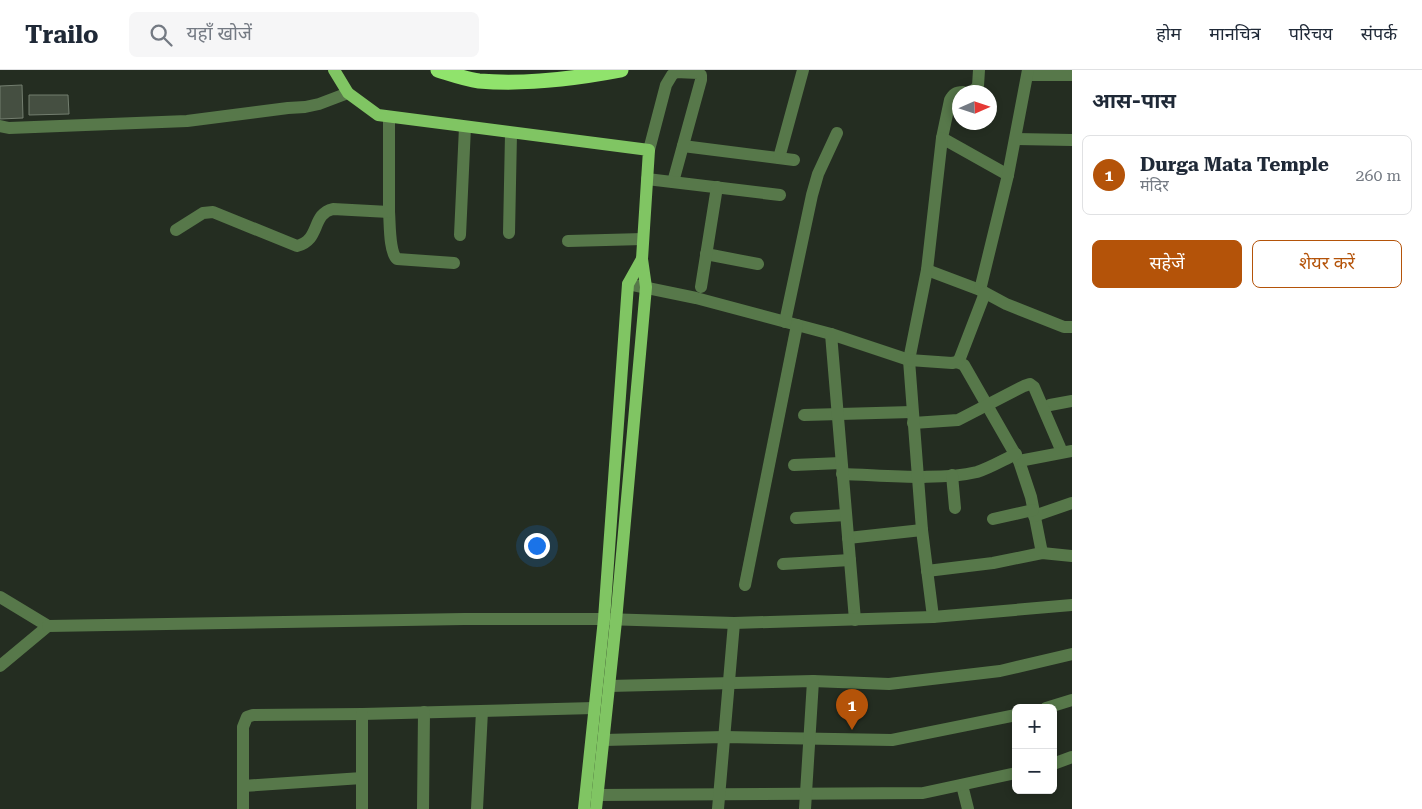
<!DOCTYPE html>
<html lang="hi">
<meta charset="utf-8">
<style>
body{margin:0;font-family:"Roboto Serif","Noto Sans Devanagari",serif;background:#f6f6f7;color:#1f2937}
.controls{position:absolute;right:15px;bottom:15px;display:grid;overflow:hidden;border-radius:8px;box-shadow:0 2px 8px #0003}
.controls button{width:45px;height:45px;display:grid;place-items:center;padding:0;border:0;border-bottom:1px solid #e0e1e3;background:#fff;color:#1f2937;font:25px sans-serif}
.compass{position:absolute;left:952px;top:15px;width:45px;height:45px;border-radius:50%;background:#fff;box-shadow:0 2px 8px #0003;rotate:87deg}
.you{position:absolute;left:536px;top:475px;width:18px;height:18px;margin:-12px;border:4px solid #fff;border-radius:50%;background:#1a73e8;box-shadow:0 0 0 8px #1a73e833}
.badge{display:grid;place-items:center;width:32px;height:32px;border-radius:50%;background:#b45309;color:#fff;font-size:16px;font-weight:700}
.pin{position:absolute;translate:-50% -41px;filter:drop-shadow(0 1px 2px #0008)}
.pin::after{content:'';position:absolute;top:26px;width:18px;height:15px;background:inherit;clip-path:polygon(0 0,100% 0,50% 100%)}
.list{margin:0;padding:0;list-style:none}
h2{display:flex;justify-content:space-between;align-items:center;height:65px;margin:0;padding:0 20px;font-size:21px}
h2 small{font-size:16px;font-weight:400;color:#747a83}
.list li{display:grid;grid-template-columns:32px 1fr auto;gap:15px;align-items:center;box-sizing:border-box;height:80px;margin:0 10px 10px;padding:0 10px;border:1px solid #e0e1e3;border-radius:8px}
.list b{display:block;font-size:19px;white-space:nowrap}
.list p{margin:0;font-size:16px;white-space:nowrap;color:#747a83}
.list em{font-size:16px;font-style:normal;color:#747a83}
.actions{display:flex;gap:10px;padding:15px 20px}
.actions a{flex:1;padding:11px 0;border:1px solid #b45309;border-radius:8px;text-align:center;font-size:18px;color:#b45309}
.actions .main{background:#b45309;color:#fff}
.icon{flex:none;width:28px;height:28px;fill:none;stroke:currentColor;stroke-width:2;stroke-linecap:round;stroke-linejoin:round}
.map{position:relative;flex:none;width:1072px;height:739px;overflow:hidden}
header{display:flex;align-items:center;gap:30px;box-sizing:border-box;height:70px;padding:0 25px;background:#fff;border-bottom:1px solid #e0e1e3}
header strong{font-size:24px}
nav{display:flex;gap:28px;margin-inline-start:auto;font-size:18px}
.search{width:350px;height:45px;background:#f6f6f7;display:flex;align-items:center;gap:12px;box-sizing:border-box;padding:0 18px;border-radius:8px;color:#747a83;font-size:19px}
main{display:flex}
aside{flex:1;background:#fff}
.map>svg:first-child{display:block}
.building{fill:#454f41;stroke:#737e6f}
.lines{fill:none;stroke-linecap:round;stroke-linejoin:round}
.minor{stroke:#57784a;stroke-width:12}
.major{stroke:#80c563;stroke-width:12}
.highway{stroke:#90e36c;stroke-width:15}
</style>
<header>
<strong>Trailo</strong>
<div class="search"><svg class="icon" aria-label="search" viewBox="0 0 24 24"><circle cx="10" cy="10" r="6"/><path d="M15 15l6 6"/></svg>यहाँ खोजें</div>
<nav><a>होम</a><a>मानचित्र</a><a>परिचय</a><a>संपर्क</a></nav>
</header>
<main>
<div class="map">
<svg width="1072" height="739" viewBox="0 0 1072 739">
<rect width="100%" height="100%" fill="#242d21"/>
<g class="building">
<polygon points="22,15 23,48 0,49 0,16"/>
<polygon points="29,25 68,25 69,44 29,45"/>
</g>
<g class="lines">
<g class="minor">
<polyline points="1028,5 1072,5"/>
<path d="M 963,22 C 956,22 953,24 950,30 L 942,68 L 1008,105"/>
<polyline points="972,22 978,16 979,0"/>
<polyline points="0,56 9,58 187,51 288,38 305,37 319,34 348,23"/>
<polyline points="1016,69 1072,70"/>
<polyline points="683,76 794,90"/>
<polyline points="649,80 666,15 672,5 676,2 698,3 701,5 701,10 673,112"/>
<polyline points="779,88 803,0"/>
<polyline points="647,109 780,125"/>
<path d="M 389,142 C 390,153 389,182 397,189 L 454,193"/>
<path d="M 176,160 L 203,143 L 213,142 L 297,176 C 321,170 311,144 333,139 L 389,142 L 389,47"/>
<polyline points="509,163 511,64"/>
<polyline points="460,165 465,57"/>
<polyline points="568,171 643,169"/>
<polyline points="706,184 758,194"/>
<polyline points="927,200 980,220 1006,234 1064,257 1072,257"/>
<polyline points="628,214 696,228 831,264"/>
<polyline points="701,217 717,117"/>
<polyline points="980,220 1008,105 1028,0"/>
<polyline points="785,252 812,125 818,104 837,63"/>
<polyline points="957,292 964,295 1019,391 1031,427 1042,483"/>
<polyline points="1050,335 1072,331"/>
<polyline points="804,345 912,342"/>
<polyline points="913,353 958,350 1024,316 1030,314 1034,317 1062,382"/>
<polyline points="1019,391 1072,381"/>
<polyline points="794,395 841,393"/>
<path d="M 842,404 C 882,405 939,411 977,402 C 990,398 1003,390 1016,384"/>
<polyline points="952,405 955,438"/>
<polyline points="1034,446 1072,433"/>
<polyline points="796,448 846,445"/>
<polyline points="993,449 1033,440"/>
<polyline points="848,468 922,460"/>
<polyline points="783,494 850,490"/>
<polyline points="927,501 993,493 1042,483 1072,486"/>
<polyline points="745,515 797,255"/>
<polyline points="0,527 48,556 0,596"/>
<polyline points="933,547 922,460 909,290 927,200 942,68"/>
<polyline points="855,550 831,264 909,290 952,293 957,292 960,288 985,223"/>
<polyline points="48,556 464,549 604,549 734,553 933,547 1072,535"/>
<polyline points="609,616 813,611 889,614 1000,601 1072,584"/>
<polyline points="1046,638 1072,630"/>
<polyline points="604,670 724,667 892,670 1016,645"/>
<polyline points="1053,694 1072,687"/>
<polyline points="962,715 968,739"/>
<polyline points="243,716 362,708"/>
<polyline points="597,725 923,723 1016,703"/>
<polyline points="243,739 243,657 247,647 253,645 362,644 594,638"/>
<polyline points="362,739 362,644"/>
<polyline points="423,739 424,642"/>
<polyline points="477,739 482,641"/>
<polyline points="718,739 734,553"/>
<polyline points="805,739 813,611"/>
</g>
<g class="major">
<polyline points="334,0 348,23 378,45 649,80 642,189 646,217 616,551 596,739"/>
<polyline points="584,739 604,549 628,214 642,189"/>
</g>
<path class="highway" d="M 438,0 C 451,4 465,9 479,11 C 526,15 574,9 621,0"/>
</g>
</svg>
<div class="controls">
<button>+</button>
<button>−</button>
</div>
<svg class="compass" viewBox="-18 -18 36 36"><path d="M0-13l5 13h-10z" fill="#e53935"/><path d="M0 13l5-13h-10z" fill="#747a83"/></svg>
<div class="you"></div>
<div class="pin badge" style="left:852px;top:660px">1</div>
</div>
<aside>
<h2>आस-पास<small></small></h2>
<ul class="list">
<li><span class="badge">1</span><div><b>Durga Mata Temple</b><p>मंदिर</p></div><em>260 m</em></li>
</ul>
<div class="actions"><a class="main">सहेजें</a><a>शेयर करें</a></div>
</aside>
</main>
